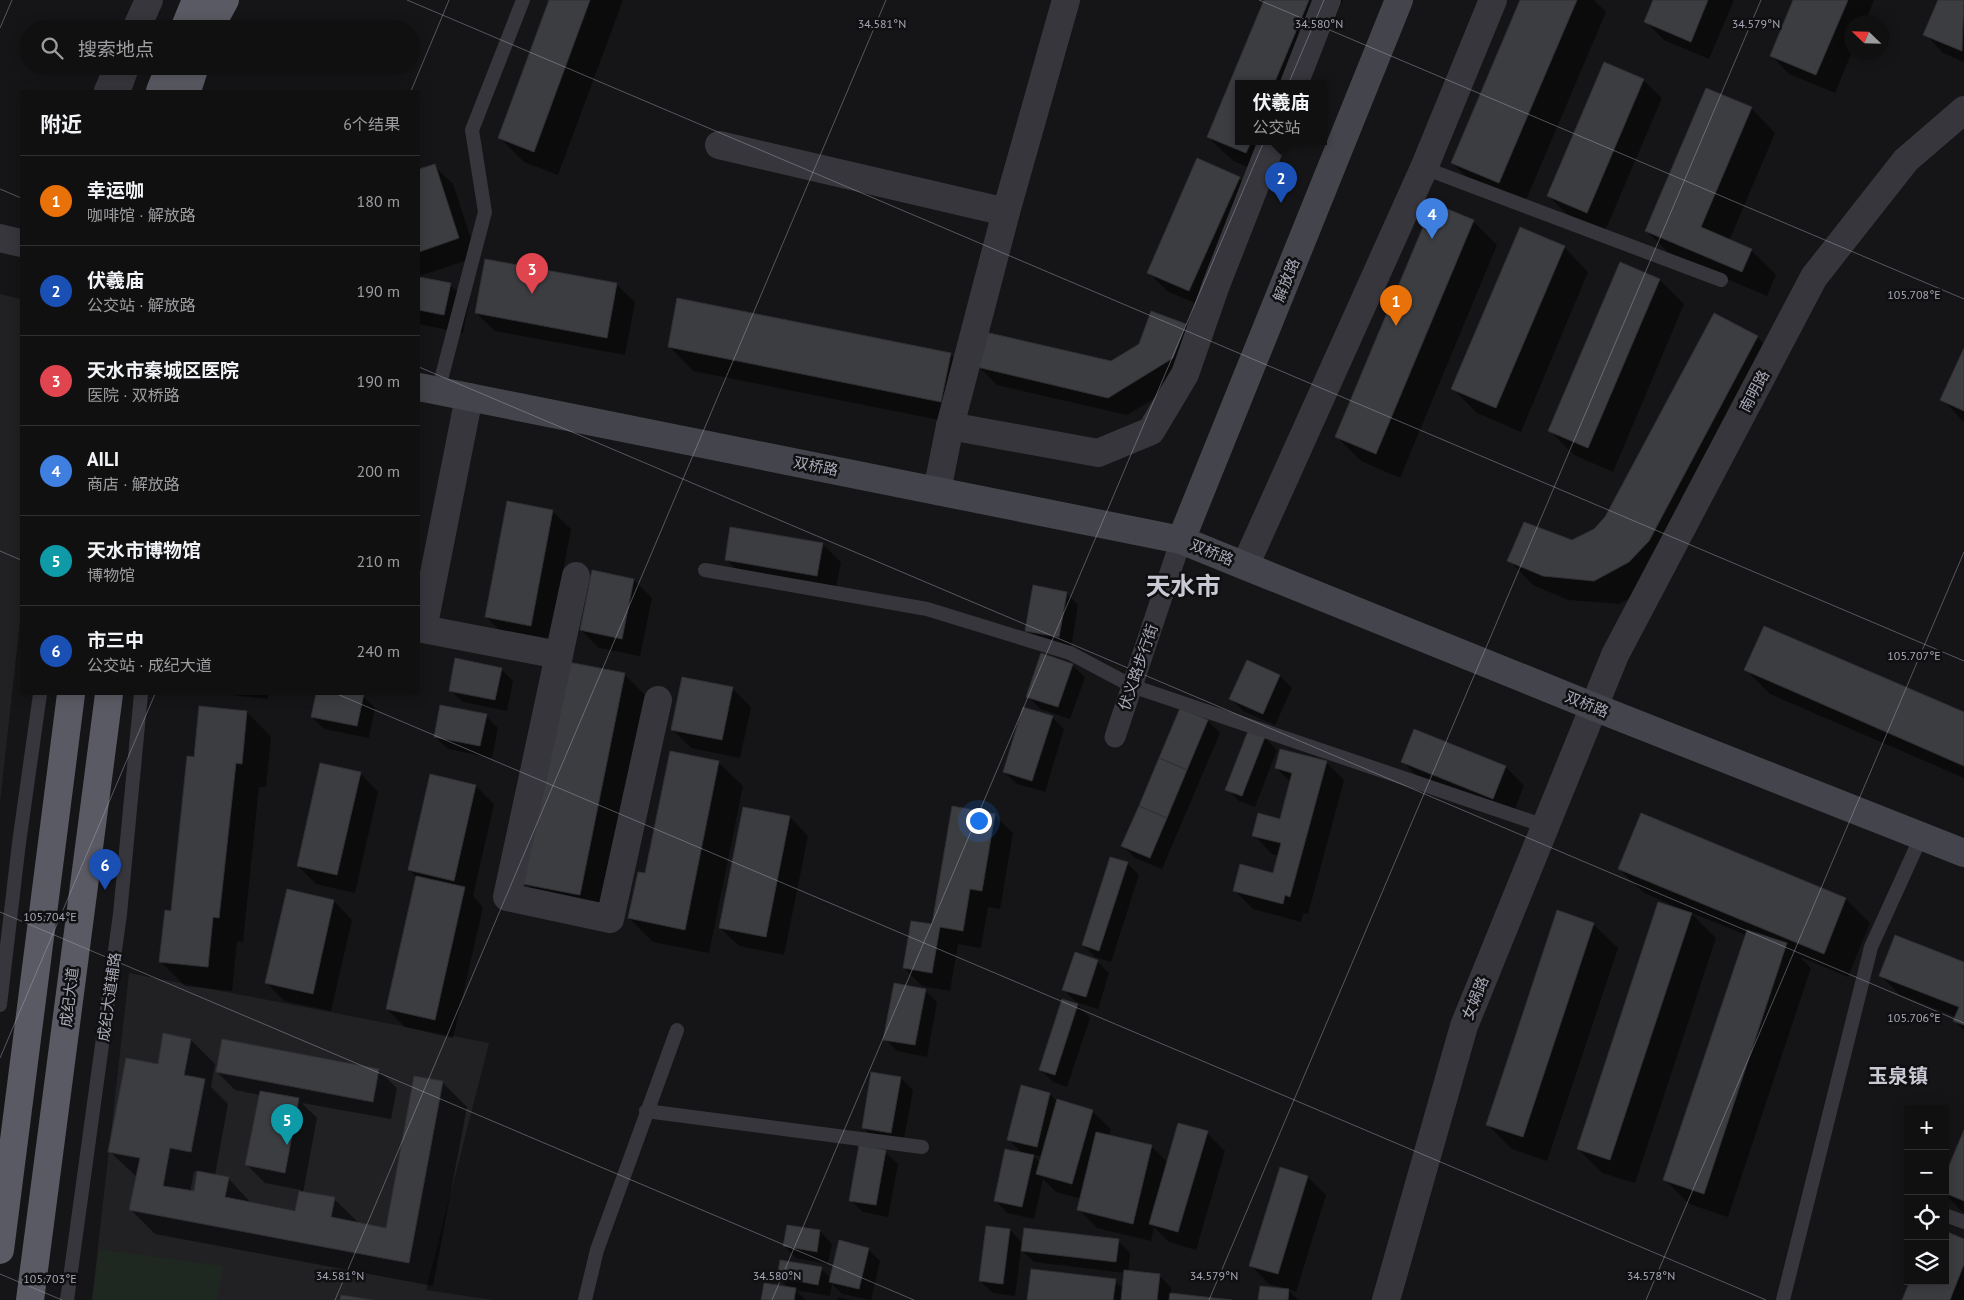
<!DOCTYPE html>
<html lang="zh">
<meta charset="utf-8">
<style>
body{margin:0;font-family:"PT Sans","Noto Sans SC",sans-serif;background:#19191a;color:#f1f3f6}
.controls{position:absolute;right:15px;bottom:15px;display:grid;overflow:hidden;border-radius:0px;box-shadow:0 2px 12px #0003}
.controls button{width:45px;height:45px;display:grid;place-items:center;padding:0;border:0;border-bottom:1px solid #303031;background:#101011;color:#f1f3f6;font:25px sans-serif}
.compass{position:absolute;left:1844px;top:15px;width:45px;height:45px;border-radius:50%;background:#101011;box-shadow:0 2px 12px #0003;rotate:293deg}
.you{position:absolute;left:978px;top:820px;width:18px;height:18px;margin:-12px;border:4px solid #fff;border-radius:50%;background:#1a73e8;box-shadow:0 0 0 8px #1a73e833}
.badge{display:grid;place-items:center;width:32px;height:32px;border-radius:50%;background:#0f766e;color:#fff;font-size:16px;font-weight:700}
.pin{position:absolute;translate:-50% -41px;filter:drop-shadow(0 1px 2px #0008)}
.pin::after{content:'';position:absolute;top:26px;width:18px;height:15px;background:inherit;clip-path:polygon(0 0,100% 0,50% 100%)}
.popup{position:absolute;left:1235px;top:80px;width:92px;height:65px;box-sizing:border-box;display:grid;place-content:center;border-radius:0px;background:#101011;filter:drop-shadow(0 1px 4px #0005);font-size:16px;white-space:nowrap;color:#9c9d9f}
.popup b{font-size:19px;color:#f1f3f6}
.popup::after{content:'';position:absolute;left:50%;top:100%;margin-left:-10px;border:10px solid transparent;border-top-color:#101011}
.list{margin:0;padding:0;list-style:none}
h2{display:flex;justify-content:space-between;align-items:center;height:65px;margin:0;padding:0 20px;font-size:21px}
h2 small{font-size:16px;font-weight:400;color:#9c9d9f}
.list li{display:grid;grid-template-columns:32px 1fr auto;gap:15px;align-items:center;box-sizing:border-box;height:90px;padding:0 20px;border-top:1px solid #303031}
.list b{display:block;font-size:19px;white-space:nowrap}
.list p{margin:0;font-size:16px;white-space:nowrap;color:#9c9d9f}
.list em{font-size:16px;font-style:normal;color:#9c9d9f}
.icon{flex:none;width:28px;height:28px;fill:none;stroke:currentColor;stroke-width:2;stroke-linecap:round;stroke-linejoin:round}
.map{position:relative;flex:none;width:1964px;height:1300px;overflow:hidden}
.search{position:absolute;background:#101011;box-shadow:0 2px 12px #0003;left:20px;top:20px;width:400px;height:55px;display:flex;align-items:center;gap:12px;box-sizing:border-box;padding:0 18px;border-radius:28px;color:#9c9d9f;font-size:19px}
.panel{position:absolute;background:#101011;box-shadow:0 2px 12px #0003;left:20px;top:90px;width:400px;height:605px;border-radius:0px}
.map>svg:first-child{display:block}
.built{fill:#212124}
.green{fill:#1f2721}
.shadow{fill:#0007;fill-rule:evenodd}
.building{fill:#3c3d41;stroke:#302f33}
.lines{fill:none;stroke-linecap:round;stroke-linejoin:round}
.service{stroke:#36363c;stroke-width:14}
.pedestrian{stroke:#36363c;stroke-width:21}
.minor{stroke:#36363c;stroke-width:28}
.secondary{stroke:#44454c;stroke-width:28}
.trunk{stroke:#5a5a64;stroke-width:28}
.ticks{fill:none;stroke:#a7a9b7;stroke-width:1;stroke-opacity:0.45}
.labels{text-anchor:middle;dominant-baseline:central;stroke-width:5;stroke-linejoin:round;paint-order:stroke}
.street-label{font-size:15px;fill:#a7a9b7;stroke:#101012}
.district-label{font-size:20px;font-weight:bold;fill:#c8c9d3;stroke:#101012}
.town-label{font-size:25px;font-weight:bold;fill:#c8c9d3;stroke:#101012}
.ticks-label{font-size:12px;text-anchor:middle;fill:#a7a9b7;stroke:#101012;stroke-width:5;stroke-linejoin:round;paint-order:stroke}
</style>
<div class="map">
<svg width="1964" height="1300" viewBox="0 0 1964 1300">
<rect width="100%" height="100%" fill="#151517"/>
<g class="built">
<polygon points="0,294 21,299 21,612 0,803"/>
<polygon points="129,973 489,1043 426,1290 493,1300 92,1300"/>
</g>
<polygon class="green" points="99,1249 223,1266 217,1300 92,1300"/>
<g class="shadow">
<polygon points="550,0 623,0 558,175 524,162 500,138"/>
<polygon points="1265,0 1343,0 1308,84 1238,84 1238,142 1285,142 1270,176 1233,161 1208,137"/>
<polygon points="1521,0 1594,0 1606,12 1523,207 1477,187 1452,163"/>
<polygon points="1655,0 1734,0 1709,59 1664,40 1646,22"/>
<polygon points="1795,0 1874,0 1865,22 1852,22 1852,52 1835,93 1789,74 1771,55"/>
<polygon points="1939,0 1964,0 1964,62 1943,53 1925,34"/>
<polygon points="1643,80 1662,98 1605,231 1567,214 1548,196"/>
<polygon points="1751,108 1775,133 1729,241 1751,250 1776,275 1767,296 1671,255 1646,231"/>
<polygon points="434,166 453,184 477,257 419,276 419,171"/>
<polygon points="1239,178 1257,196 1208,309 1167,291 1148,272"/>
<polygon points="1473,221 1497,245 1400,478 1361,461 1337,437"/>
<polygon points="1564,247 1588,272 1521,432 1477,413 1453,389"/>
<polygon points="1621,264 1660,280 1684,304 1613,472 1574,455 1550,431"/>
<polygon points="419,278 450,285 469,303 463,333 419,324"/>
<polygon points="616,284 635,302 625,355 495,331 476,313"/>
<polygon points="1185,325 1203,343 1191,376 1127,415 997,385 979,367 1111,362"/>
<polygon points="1757,337 1782,361 1653,586 1619,604 1568,600 1533,585 1509,560 1572,542 1595,530"/>
<polygon points="669,346 950,354 974,378 965,425 693,371"/>
<polygon points="1964,351 1964,422 1942,399"/>
<polygon points="552,511 571,529 549,644 504,635 486,617"/>
<polygon points="822,544 841,562 835,593 744,578 726,559"/>
<polygon points="634,580 652,598 640,656 599,648 581,630"/>
<polygon points="1066,593 1078,605 1071,648 1038,642 1026,630"/>
<polygon points="1072,665 1085,677 1070,719 1040,709 1028,696"/>
<polygon points="501,669 513,681 507,711 463,702 450,690"/>
<polygon points="1746,670 1964,713 1964,778 1770,694"/>
<polygon points="625,675 649,699 604,919 549,907 525,883"/>
<polygon points="1280,676 1292,688 1275,725 1243,711 1231,699"/>
<polygon points="732,688 751,707 740,758 691,748 673,730"/>
<polygon points="222,694 268,694 268,699"/>
<polygon points="317,694 363,696 375,708 369,738 324,729 312,717"/>
<polygon points="200,708 247,712 271,737 266,787 259,787 243,942 237,941 232,991 185,986 161,962 172,912"/>
<polygon points="486,716 498,728 492,758 448,749 435,737"/>
<polygon points="1052,717 1064,729 1045,792 1017,784 1004,772"/>
<polygon points="1208,721 1220,733 1162,869 1135,858 1123,846"/>
<polygon points="1415,731 1506,767 1524,786 1512,816 1421,780 1402,761"/>
<polygon points="1249,732 1265,738 1277,750 1255,807 1239,801 1227,789"/>
<polygon points="718,762 743,786 709,953 653,942 629,918 646,875"/>
<polygon points="1326,762 1344,780 1308,914 1303,913 1301,922 1253,909 1234,890 1274,874 1279,856 1272,854 1254,835 1281,820 1291,782 1276,768"/>
<polygon points="360,773 378,792 355,893 316,884 298,866"/>
<polygon points="476,786 494,804 473,896 483,907 453,1038 405,1027 387,1009 417,878 409,870"/>
<polygon points="994,815 1013,833 1000,909 988,907 981,948 958,944 950,991 922,986 904,968 933,926"/>
<polygon points="790,817 808,836 784,955 739,946 720,928"/>
<polygon points="1127,863 1139,875 1111,962 1095,957 1083,945"/>
<polygon points="1619,869 1846,899 1870,923 1848,977 1800,957 1811,968 1728,1217 1689,1204 1665,1180 1746,935 1690,912 1716,938 1635,1183 1602,1173 1578,1149 1681,909 1644,893"/>
<polygon points="287,891 334,901 352,920 331,1011 284,1001 266,982"/>
<polygon points="1593,924 1618,948 1547,1161 1512,1149 1488,1125"/>
<polygon points="1097,961 1109,973 1098,1009 1076,1002 1064,990"/>
<polygon points="1964,963 1964,1030 1955,1021 1956,1017 1899,994 1881,976"/>
<polygon points="925,990 937,1002 927,1057 897,1051 885,1039"/>
<polygon points="1063,1001 1078,1005 1090,1018 1067,1087 1053,1082 1041,1070"/>
<path d="M 191,1040 L 215,1064 L 211,1087 L 228,1104 L 215,1175 L 228,1178 L 252,1204 L 296,1212 L 301,1190 L 265,1183 L 247,1165 L 260,1095 L 235,1090 L 217,1072 L 378,1070 L 397,1088 L 391,1119 L 302,1103 L 317,1118 L 303,1193 L 334,1199 L 359,1223 L 386,1229 L 443,1083 L 467,1107 L 433,1286 L 155,1234 L 131,1210 L 137,1177 L 110,1152 L 159,1066 ZM 194,1171 L 198,1172 L 195,1193 L 190,1192 Z"/>
<polygon points="901,1078 913,1090 903,1144 875,1140 863,1127"/>
<path d="M 1049,1094 L 1058,1102 L 1092,1111 L 1111,1129 L 1109,1136 L 1151,1146 L 1168,1163 L 1207,1133 L 1225,1151 L 1196,1250 L 1169,1242 L 1154,1227 L 1151,1241 L 1097,1228 L 1079,1210 L 1082,1199 L 1056,1192 L 1043,1179 L 1034,1219 L 1007,1213 L 995,1200 L 1023,1154 L 1009,1140 ZM 1032,1154 L 1042,1157 L 1040,1163 Z"/>
<polygon points="1964,1134 1964,1213 1945,1195 1945,1179"/>
<polygon points="885,1152 898,1164 888,1217 863,1212 850,1200"/>
<polygon points="1308,1177 1326,1195 1296,1292 1288,1289 1298,1300 1259,1300 1285,1288 1269,1284 1250,1265"/>
<polygon points="1010,1230 1023,1244 1118,1241 1130,1253 1128,1272 1159,1275 1171,1288 1171,1294 1221,1300 1028,1300 1115,1281 1123,1289 1125,1273 1034,1262 1021,1249 1015,1296 993,1293 980,1281"/>
<polygon points="820,1231 832,1244 828,1264 796,1258 784,1246"/>
<polygon points="1964,1240 1964,1300 1904,1300 1945,1281"/>
<polygon points="868,1249 880,1261 871,1300 842,1294 832,1284 830,1296 795,1290 806,1300 763,1300 790,1289 778,1277 821,1269 831,1278"/>
<polygon points="838,1297 850,1300 837,1300"/>
</g>
<g class="building">
<polygon points="549,0 590,0 534,152 498,138"/>
<polygon points="1264,0 1309,0 1274,84 1238,84 1238,142 1251,142 1246,153 1207,137"/>
<polygon points="1520,0 1577,0 1499,183 1451,163"/>
<polygon points="1653,0 1708,0 1691,42 1644,22"/>
<polygon points="1793,0 1848,0 1816,75 1770,56"/>
<polygon points="1938,0 1964,0 1962,51 1923,35"/>
<polygon points="1604,62 1644,79 1587,213 1547,196"/>
<polygon points="1706,88 1752,107 1701,227 1752,249 1742,272 1645,231"/>
<polygon points="1197,158 1240,177 1189,291 1147,273"/>
<polygon points="435,164 459,238 419,252 419,169"/>
<polygon points="1433,203 1474,220 1376,454 1335,437"/>
<polygon points="1520,227 1565,246 1496,408 1451,389"/>
<polygon points="485,259 617,283 607,338 475,313"/>
<polygon points="1620,262 1660,279 1588,448 1548,431"/>
<polygon points="419,277 451,283 444,315 419,310"/>
<polygon points="677,298 951,353 941,402 668,347"/>
<polygon points="1151,311 1186,324 1173,358 1108,398 977,367 985,332 1111,361 1139,344"/>
<polygon points="1714,313 1758,336 1649,541 1629,562 1594,581 1543,576 1507,561 1524,522 1572,540 1594,529 1605,517"/>
<polygon points="1964,348 1964,411 1940,400"/>
<polygon points="507,501 553,510 531,626 485,617"/>
<polygon points="730,527 823,543 817,576 725,560"/>
<polygon points="592,570 634,579 622,639 580,630"/>
<polygon points="1033,585 1067,592 1059,637 1025,631"/>
<polygon points="1764,626 1964,712 1964,766 1744,670"/>
<polygon points="1041,653 1073,664 1058,707 1026,697"/>
<polygon points="455,658 502,668 495,700 449,691"/>
<polygon points="1247,660 1280,675 1263,714 1229,699"/>
<polygon points="568,662 625,673 580,895 523,884"/>
<polygon points="682,677 733,687 722,740 671,730"/>
<polygon points="316,694 364,694 357,726 311,717"/>
<polygon points="440,705 487,714 480,746 434,737"/>
<polygon points="199,706 247,711 242,764 236,763 219,918 213,917 208,967 159,962 165,910 171,911 187,756 194,757"/>
<polygon points="1023,707 1053,716 1032,781 1003,772"/>
<polygon points="1180,708 1208,720 1187,770 1159,758"/>
<polygon points="1414,729 1506,766 1493,799 1401,762"/>
<polygon points="1248,731 1265,737 1242,796 1225,790"/>
<polygon points="1280,749 1327,761 1290,897 1285,895 1283,904 1233,891 1240,864 1273,873 1281,843 1252,836 1258,813 1280,819 1292,773 1275,768"/>
<polygon points="670,751 719,761 685,930 628,918 638,872 645,873"/>
<polygon points="1159,758 1187,770 1167,818 1139,806"/>
<polygon points="320,763 361,772 337,875 297,866"/>
<polygon points="430,774 476,785 454,881 408,870"/>
<polygon points="952,806 995,814 982,891 970,889 963,931 940,927 932,973 903,968 911,921 932,924"/>
<polygon points="1139,806 1167,818 1150,858 1121,846"/>
<polygon points="743,807 790,816 766,937 719,928"/>
<polygon points="1641,813 1846,898 1824,954 1618,869"/>
<polygon points="1110,857 1128,862 1099,951 1082,945"/>
<polygon points="416,876 465,887 435,1020 386,1009"/>
<polygon points="287,889 334,900 313,994 265,983"/>
<polygon points="1658,902 1692,913 1610,1160 1577,1149"/>
<polygon points="1557,910 1594,923 1523,1137 1486,1125"/>
<polygon points="1747,930 1787,943 1704,1194 1663,1180"/>
<polygon points="1895,935 1964,962 1964,1025 1953,1021 1959,1007 1879,976"/>
<polygon points="1075,952 1098,960 1086,997 1062,990"/>
<polygon points="894,983 926,989 915,1045 883,1040"/>
<polygon points="1062,999 1078,1004 1055,1075 1039,1070"/>
<polygon points="163,1033 191,1039 184,1075 205,1079 191,1152 170,1148 163,1186 194,1191 197,1171 229,1177 225,1197 295,1211 299,1191 335,1197 331,1217 386,1228 414,1076 443,1081 409,1263 129,1210 140,1158 108,1152 126,1058 158,1064"/>
<polygon points="222,1039 379,1069 373,1102 216,1072"/>
<polygon points="871,1072 901,1077 891,1133 862,1128"/>
<polygon points="1021,1085 1050,1093 1037,1147 1007,1140"/>
<polygon points="260,1091 299,1098 285,1173 245,1165"/>
<polygon points="1057,1099 1093,1110 1072,1184 1036,1174"/>
<polygon points="1178,1123 1208,1131 1178,1232 1149,1224"/>
<polygon points="1964,1130 1964,1201 1945,1193 1945,1175"/>
<polygon points="1096,1132 1152,1145 1133,1224 1077,1210"/>
<polygon points="859,1145 886,1150 876,1205 849,1201"/>
<polygon points="1005,1149 1034,1155 1022,1207 994,1201"/>
<polygon points="1280,1167 1308,1176 1278,1274 1249,1266"/>
<polygon points="787,1225 820,1230 817,1252 783,1246"/>
<polygon points="986,1226 1010,1229 1003,1284 979,1281"/>
<polygon points="1024,1228 1119,1239 1116,1262 1021,1251"/>
<polygon points="1945,1231 1964,1239 1964,1264 1950,1300 1902,1300 1910,1281 1945,1281"/>
<polygon points="839,1240 869,1248 859,1289 829,1282"/>
<polygon points="780,1260 822,1267 818,1285 777,1277"/>
<polygon points="1031,1269 1116,1279 1113,1300 1027,1300"/>
<polygon points="1124,1270 1160,1274 1157,1300 1121,1300"/>
<polygon points="764,1283 796,1288 794,1300 761,1300"/>
<polygon points="1260,1286 1289,1289 1288,1300 1258,1300"/>
<polygon points="1170,1293 1232,1300 1169,1300"/>
<polygon points="341,1295 373,1300 340,1300"/>
</g>
<g class="lines">
<g class="service">
<polyline points="124,91 133,66"/>
<polyline points="1424,168 1721,280"/>
<polyline points="438,391 485,212 472,130 523,0"/>
<polyline points="705,570 927,609 1070,653 1132,686 1545,826"/>
<polyline points="0,1005 19,843 40,694"/>
<polyline points="646,1111 922,1147"/>
<polyline points="1945,1215 1964,1222"/>
<polyline points="67,1300 120,914 141,694"/>
<polyline points="585,1300 597,1250 677,1030"/>
<polyline points="1783,1300 1871,947 1921,837"/>
</g>
<polyline class="pedestrian" points="1115,737 1181,540"/>
<g class="minor">
<polyline points="136,29 149,0"/>
<polyline points="1294,84 1327,0"/>
<polyline points="108,91 119,66"/>
<polyline points="719,145 1006,212"/>
<polyline points="0,238 21,243"/>
<polyline points="469,397 423,629 559,655"/>
<polyline points="950,426 1006,212 1066,0"/>
<polyline points="937,491 950,426 1098,453 1151,431 1185,374 1216,285 1272,142"/>
<polyline points="1245,566 1424,168 1493,0"/>
<polyline points="576,576 507,897 610,919 658,700"/>
<polyline points="1386,1300 1464,1026 1615,655 1814,277 1906,160 1964,110"/>
</g>
<g class="secondary">
<polyline points="419,387 1181,540 1594,707 1964,853"/>
<polyline points="1181,540 1399,0"/>
</g>
<g class="trunk">
<polyline points="184,29 196,0"/>
<polyline points="209,29 225,0"/>
<polyline points="160,91 170,66"/>
<polyline points="187,91 195,66"/>
<polyline points="0,1250 71,694"/>
<polyline points="30,1300 109,694"/>
</g>
</g>
<path class="ticks" d="M 407,0 L 1964,661M 1259,0 L 1964,299M 0,28 L 12,0M 411,91 L 449,0M 0,189 L 21,198M 419,367 L 1964,1023M 0,551 L 21,560M 337,694 L 1766,1300M 0,912 L 914,1300M 0,1058 L 155,694M 0,1274 L 62,1300M 335,1300 L 886,0M 772,1300 L 1324,0M 1209,1300 L 1761,0M 1646,1300 L 1964,552"/>
<g class="labels">
<g class="street-label">
<text transform="translate(1286 280) rotate(-68)">解放路</text>
<text transform="translate(1754 391) rotate(-62)">南明路</text>
<text transform="translate(816 466) rotate(11)">双桥路</text>
<text transform="translate(1212 552) rotate(22)">双桥路</text>
<text transform="translate(1138 667) rotate(-71)">伏义路步行街</text>
<text transform="translate(1587 704) rotate(22)">双桥路</text>
<text transform="translate(69 997) rotate(-83)">成纪大道</text>
<text transform="translate(109 997) rotate(-82)">成纪大道辅路</text>
<text transform="translate(1475 998) rotate(-68)">女娲路</text>
</g>
<g class="district-label">
<text x="1898" y="1076">玉泉镇</text>
</g>
<g class="town-label">
<text x="1183" y="586">天水市</text>
</g>
</g>
<g class="ticks-label">
<text x="882" y="28">34.581°N</text>
<text x="1319" y="28">34.580°N</text>
<text x="1756" y="28">34.579°N</text>
<text x="1914" y="299">105.708°E</text>
<text x="1914" y="660">105.707°E</text>
<text x="50" y="921">105.704°E</text>
<text x="1914" y="1022">105.706°E</text>
<text x="340" y="1280">34.581°N</text>
<text x="777" y="1280">34.580°N</text>
<text x="1214" y="1280">34.579°N</text>
<text x="1651" y="1280">34.578°N</text>
<text x="50" y="1283">105.703°E</text>
</g>
</svg>
<div class="controls">
<button>+</button>
<button>−</button>
<button><svg class="icon" aria-label="locate" viewBox="0 0 24 24"><circle cx="12" cy="12" r="6"/><path d="M12 2v4M12 18v4M2 12h4M18 12h4"/></svg></button>
<button><svg class="icon" aria-label="layers" viewBox="0 0 24 24"><path d="M12 4l9 5-9 5-9-5zM3 14l9 5 9-5"/></svg></button>
</div>
<svg class="compass" viewBox="-18 -18 36 36"><path d="M0-13l5 13h-10z" fill="#e53935"/><path d="M0 13l5-13h-10z" fill="#9c9d9f"/></svg>
<div class="you"></div>
<div class="pin badge" style="left:1396px;top:326px;background:#e8710a">1</div>
<div class="pin badge" style="left:1281px;top:203px;background:#1a4fb4">2</div>
<div class="popup"><b>伏羲庙</b>公交站</div>
<div class="pin badge" style="left:532px;top:294px;background:#e0444e">3</div>
<div class="pin badge" style="left:1432px;top:239px;background:#3f7fe0">4</div>
<div class="pin badge" style="left:287px;top:1145px;background:#0f9aa8">5</div>
<div class="pin badge" style="left:105px;top:890px;background:#1a4fb4">6</div>
<div class="search"><svg class="icon" aria-label="search" viewBox="0 0 24 24"><circle cx="10" cy="10" r="6"/><path d="M15 15l6 6"/></svg>搜索地点</div>
<section class="panel">
<h2>附近<small>6个结果</small></h2>
<ul class="list">
<li><span class="badge" style="background:#e8710a">1</span><div><b>幸运咖</b><p>咖啡馆 · 解放路</p></div><em>180 m</em></li>
<li><span class="badge" style="background:#1a4fb4">2</span><div><b>伏羲庙</b><p>公交站 · 解放路</p></div><em>190 m</em></li>
<li><span class="badge" style="background:#e0444e">3</span><div><b>天水市秦城区医院</b><p>医院 · 双桥路</p></div><em>190 m</em></li>
<li><span class="badge" style="background:#3f7fe0">4</span><div><b>AILI</b><p>商店 · 解放路</p></div><em>200 m</em></li>
<li><span class="badge" style="background:#0f9aa8">5</span><div><b>天水市博物馆</b><p>博物馆</p></div><em>210 m</em></li>
<li><span class="badge" style="background:#1a4fb4">6</span><div><b>市三中</b><p>公交站 · 成纪大道</p></div><em>240 m</em></li>
</ul>
</section>
</div>
